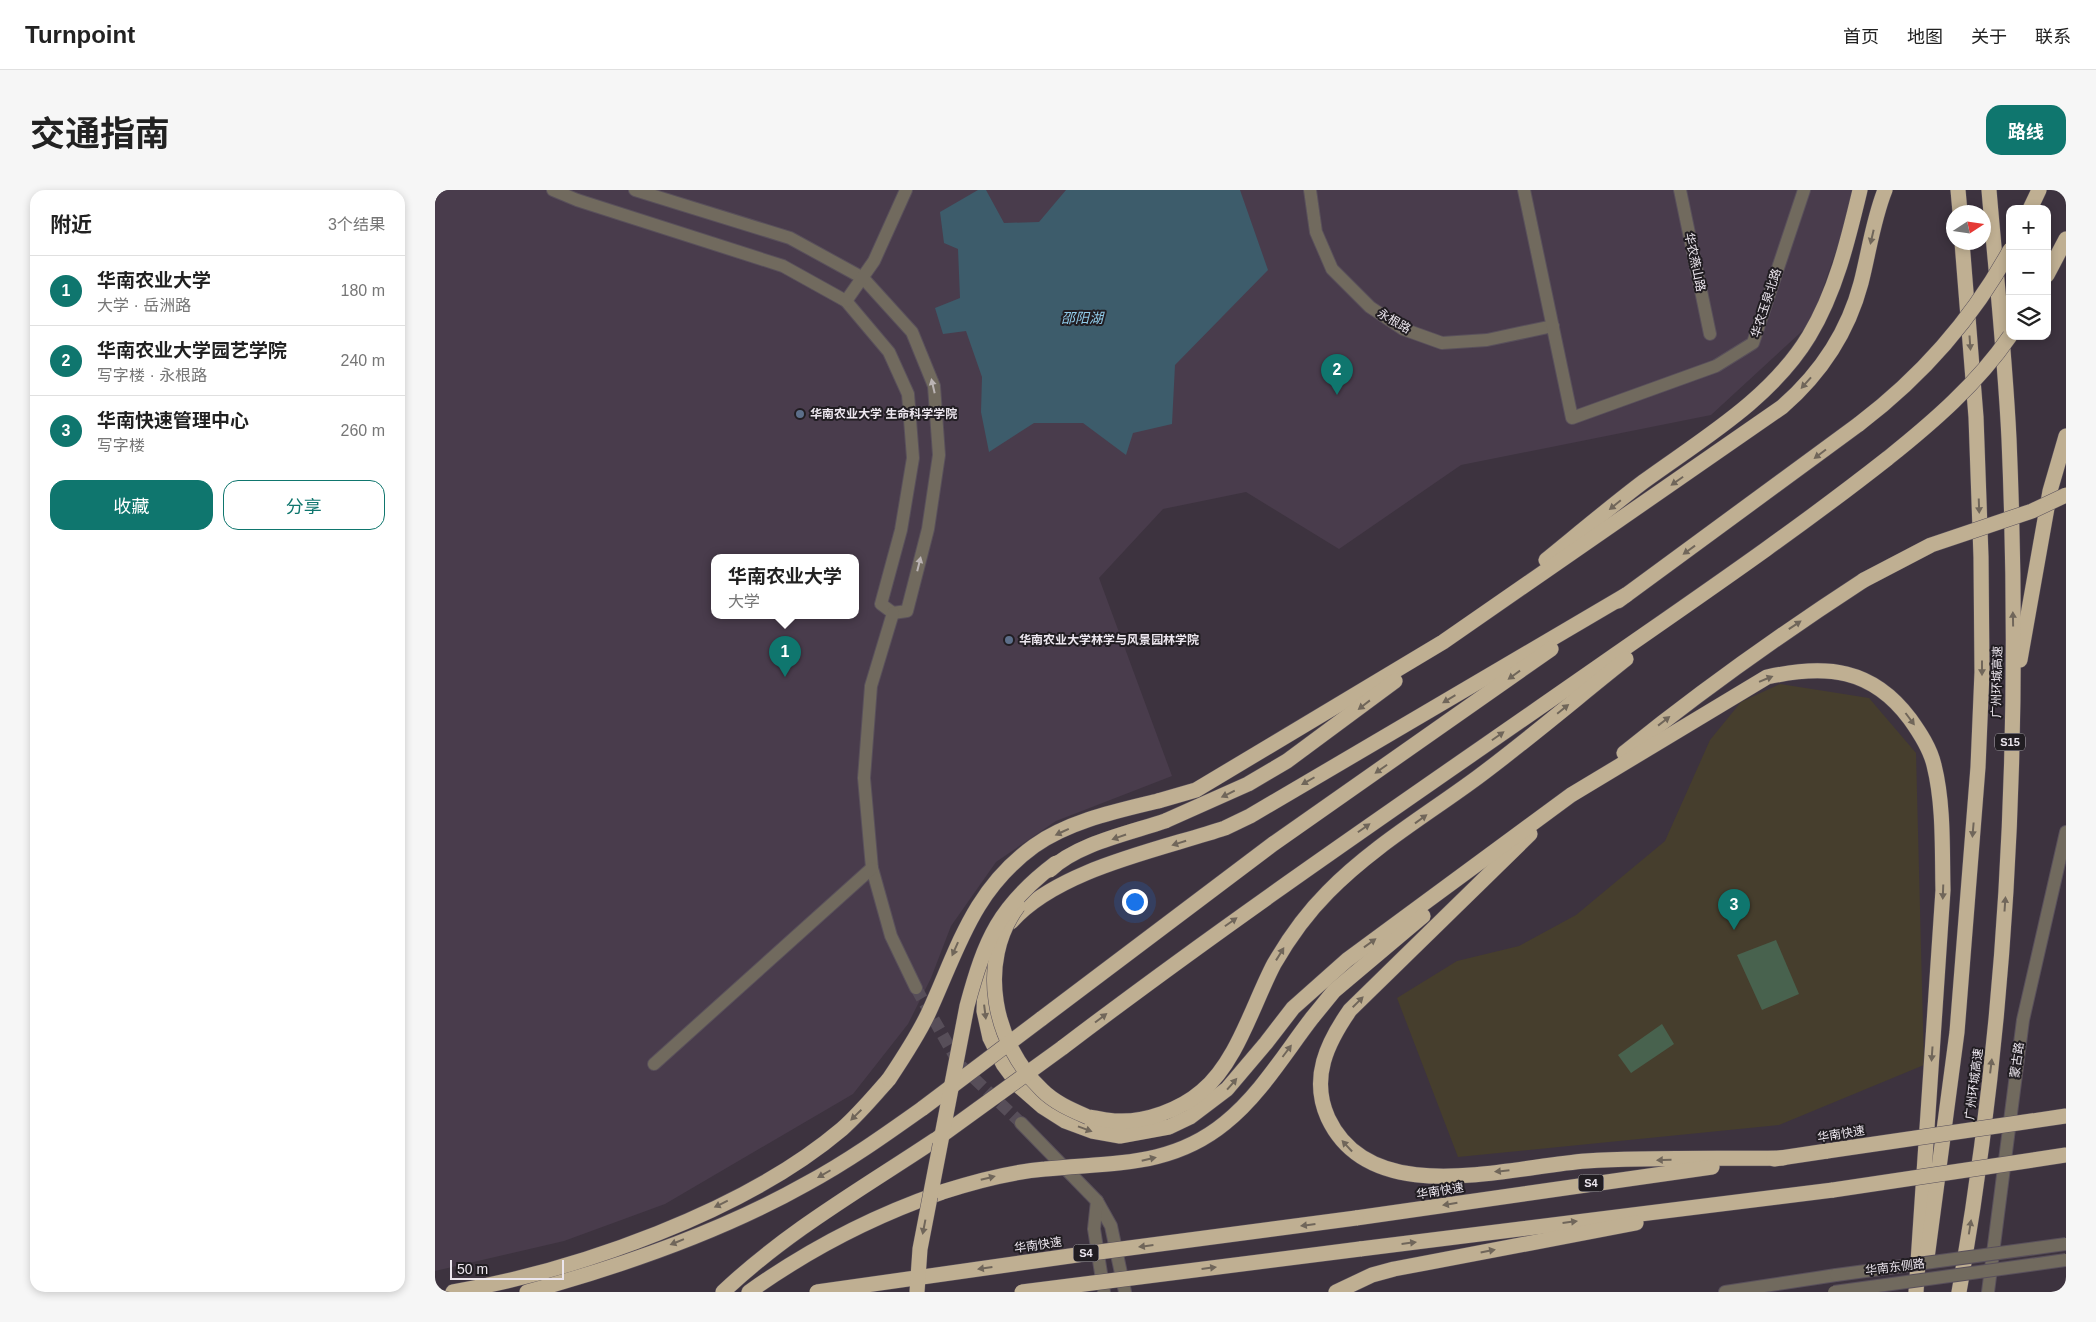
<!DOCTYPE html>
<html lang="zh">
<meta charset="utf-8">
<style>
body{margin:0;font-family:Arial,"Noto Sans SC",sans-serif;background:#f6f6f6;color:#222}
.controls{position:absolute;right:15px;top:15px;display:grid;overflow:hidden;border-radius:10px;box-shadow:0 2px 8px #0003}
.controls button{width:45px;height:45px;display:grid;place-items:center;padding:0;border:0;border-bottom:1px solid #e0e0e0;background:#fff;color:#222;font:25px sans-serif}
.compass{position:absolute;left:1511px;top:15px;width:45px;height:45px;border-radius:50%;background:#fff;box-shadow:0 2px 8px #0003;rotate:78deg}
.scale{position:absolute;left:15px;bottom:12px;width:114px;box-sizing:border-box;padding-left:5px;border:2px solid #ece6ee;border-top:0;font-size:14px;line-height:18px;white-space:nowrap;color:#ece6ee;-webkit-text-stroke:4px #211d22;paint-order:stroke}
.you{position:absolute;left:699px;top:711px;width:18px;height:18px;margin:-12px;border:4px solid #fff;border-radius:50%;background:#1a73e8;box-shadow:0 0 0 8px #1a73e833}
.badge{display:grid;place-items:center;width:32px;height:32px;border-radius:50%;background:#0f766e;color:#fff;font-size:16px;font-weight:700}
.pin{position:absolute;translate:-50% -41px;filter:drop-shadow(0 1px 2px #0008)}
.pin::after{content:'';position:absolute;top:26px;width:18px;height:15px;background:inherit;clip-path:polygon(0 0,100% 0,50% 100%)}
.popup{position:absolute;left:276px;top:364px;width:148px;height:65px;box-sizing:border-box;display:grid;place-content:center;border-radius:10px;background:#fff;filter:drop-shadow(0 1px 4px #0005);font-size:16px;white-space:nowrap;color:#767676}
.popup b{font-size:19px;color:#222}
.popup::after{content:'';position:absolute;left:50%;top:100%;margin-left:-10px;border:10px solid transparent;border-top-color:#fff}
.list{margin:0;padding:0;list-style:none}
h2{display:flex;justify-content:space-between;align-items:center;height:65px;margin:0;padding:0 20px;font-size:21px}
h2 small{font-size:16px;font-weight:400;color:#767676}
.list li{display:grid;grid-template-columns:32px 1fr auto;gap:15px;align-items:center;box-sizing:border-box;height:70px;padding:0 20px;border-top:1px solid #e0e0e0}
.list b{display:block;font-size:19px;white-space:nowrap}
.list p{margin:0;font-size:16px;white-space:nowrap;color:#767676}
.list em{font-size:16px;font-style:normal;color:#767676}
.actions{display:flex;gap:10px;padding:15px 20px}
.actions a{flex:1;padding:11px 0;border:1px solid #0f766e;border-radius:15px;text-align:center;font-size:18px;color:#0f766e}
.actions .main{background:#0f766e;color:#fff}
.icon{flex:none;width:28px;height:28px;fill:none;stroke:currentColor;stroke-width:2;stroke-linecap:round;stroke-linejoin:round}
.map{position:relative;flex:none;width:1631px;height:1102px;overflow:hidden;border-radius:15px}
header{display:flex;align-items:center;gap:30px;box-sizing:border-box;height:70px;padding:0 25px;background:#fff;border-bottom:1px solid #e0e0e0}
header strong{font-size:24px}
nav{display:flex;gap:28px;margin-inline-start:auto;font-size:18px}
.intro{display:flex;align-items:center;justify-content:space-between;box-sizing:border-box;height:120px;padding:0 30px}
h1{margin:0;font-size:35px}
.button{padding:12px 22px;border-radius:15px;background:#0f766e;color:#fff;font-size:18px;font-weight:700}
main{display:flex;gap:30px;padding:0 30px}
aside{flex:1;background:#fff;border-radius:15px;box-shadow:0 2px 8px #0003}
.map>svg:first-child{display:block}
.commercial{fill:#463e2d}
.built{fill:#493c4c;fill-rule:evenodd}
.green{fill:#48624e}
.water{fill:#3d5c6b}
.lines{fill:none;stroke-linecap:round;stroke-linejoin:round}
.minor-tunnel{stroke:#574e59;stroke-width:12;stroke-dasharray:12 6;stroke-linecap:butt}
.minor-casing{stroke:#59505b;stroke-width:14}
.tertiary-casing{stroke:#59505b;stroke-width:14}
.motorway-casing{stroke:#59505b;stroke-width:16}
.minor{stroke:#716a5e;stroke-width:12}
.tertiary{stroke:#716a5e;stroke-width:12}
.motorway{stroke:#bfaf92;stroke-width:15}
.tertiary-bridge-casing{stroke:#59505b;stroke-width:14;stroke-linecap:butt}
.motorway-bridge-casing{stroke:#59505b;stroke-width:16;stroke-linecap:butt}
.tertiary-bridge{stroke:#716a5e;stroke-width:12}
.motorway-bridge{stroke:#bfaf92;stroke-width:15}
.oneway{fill:#70665a}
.oneway2{fill:#bbb4b4}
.service-dot{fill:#5c6f8a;stroke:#211d22;stroke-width:2}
.labels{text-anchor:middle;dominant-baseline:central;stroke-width:4;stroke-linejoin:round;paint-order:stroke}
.shield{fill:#211d22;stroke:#afaab1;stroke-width:1}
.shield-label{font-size:11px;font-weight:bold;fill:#ece6ee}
.street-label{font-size:12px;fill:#ece6ee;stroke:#211d22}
.poi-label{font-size:12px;font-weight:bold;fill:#ece6ee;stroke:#211d22;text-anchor:start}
.water-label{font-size:14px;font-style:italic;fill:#91cbe9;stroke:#211d22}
</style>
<header>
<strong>Turnpoint</strong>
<nav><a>首页</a><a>地图</a><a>关于</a><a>联系</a></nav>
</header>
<div class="intro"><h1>交通指南</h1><a class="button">路线</a></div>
<main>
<aside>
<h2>附近<small>3个结果</small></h2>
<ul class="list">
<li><span class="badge">1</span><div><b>华南农业大学</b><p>大学 · 岳洲路</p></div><em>180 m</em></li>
<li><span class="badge">2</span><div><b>华南农业大学园艺学院</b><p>写字楼 · 永根路</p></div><em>240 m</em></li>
<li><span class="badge">3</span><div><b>华南快速管理中心</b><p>写字楼</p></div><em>260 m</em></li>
</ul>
<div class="actions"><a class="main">收藏</a><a>分享</a></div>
</aside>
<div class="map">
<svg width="1631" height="1102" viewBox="0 0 1631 1102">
<rect width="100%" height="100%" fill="#3d333f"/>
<polygon class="commercial" points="1345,494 1434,508 1481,563 1489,875 1344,935 1023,967 962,808 1022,771 1084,756 1141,725 1230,651 1275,550 1306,512"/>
<path class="built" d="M 0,0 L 1422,0 L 1376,133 L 1276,225 L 1026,275 L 904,359 L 811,302 L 728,319 L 664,388 L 737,586 L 621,631 L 561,672 L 516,736 L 496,788 L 473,834 L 418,904 L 230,1014 L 129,1051 L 0,1081 ZM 280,368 L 420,368 L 420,426 L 280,426 Z"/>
<g class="green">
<polygon points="1341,750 1364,804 1327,820 1302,765"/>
<polygon points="1227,834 1239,854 1196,883 1183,865"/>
</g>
<polygon class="water" points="543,0 551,0 569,33 604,32 631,0 805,0 833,80 740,175 737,234 698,243 691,265 648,233 599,233 554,262 546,222 547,187 531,141 508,144 500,118 525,108 523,59 509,53 505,22"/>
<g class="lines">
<polyline class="minor-tunnel" points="481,798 524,874 586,933"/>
<g class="minor-casing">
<g id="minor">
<polyline points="118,0 142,10 348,76 411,111 454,162 473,204 478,268 466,340 446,414 458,423"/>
<polyline points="200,0 355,48 428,88 477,142 499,196 504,265 493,339 472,421 458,423"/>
<polyline points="875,0 881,42 897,79 935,117 968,139 1007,153 1052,150 1118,136"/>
<polyline points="1089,0 1137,228 1281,176 1318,153 1369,0"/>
<polyline points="1245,0 1275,144"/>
<polyline points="411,111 439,71 471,0"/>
<polyline points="458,423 436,496 429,588 437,678 456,746 481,798"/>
<polyline points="219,874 437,678"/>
<polyline points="586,933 662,1011 676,1036 690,1102"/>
<polyline points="662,1011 659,1039 669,1102"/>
<polyline points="1553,1102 1588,830 1631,642"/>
</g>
</g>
<g class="tertiary-casing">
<polyline id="tertiary" points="1290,1102 1401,1085"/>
</g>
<g class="motorway-casing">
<g id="motorway">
<polyline points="1523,0 1525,22"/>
<polyline points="1595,19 1604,0"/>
<polyline points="1612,85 1631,49"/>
<path d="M 1111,370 C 1143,344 1175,317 1208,292 C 1267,249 1336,209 1374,146 C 1401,101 1413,50 1425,0"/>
<polyline points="1183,411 1424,234"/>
<polyline points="1585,470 1615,301 1631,246"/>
<path d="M 1189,563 C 1266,501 1346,444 1429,390"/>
<path d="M 723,611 L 761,600 L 1008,452 L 1347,217 C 1385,184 1413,142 1426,93 C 1434,62 1438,30 1450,0"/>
<polyline points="730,631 813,594 852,571 960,491"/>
<path d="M 1095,644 L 915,820 C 892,853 875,888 893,928 C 936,1020 1072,977 1151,971 C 1216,967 1282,969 1348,968"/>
<path d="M 576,732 C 623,679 724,660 790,638 L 815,626 L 1191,405"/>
<path d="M 559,760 L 550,790 L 549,821 L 555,848 L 568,874 L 585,897 L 608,917 L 630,931 L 657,941 L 685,946 L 734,937 L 755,927 L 792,899 L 831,853 L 858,818 L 912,770 L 1136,605 L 1332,487 C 1391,474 1437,478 1475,529 C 1485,543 1495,558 1499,575 C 1509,615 1507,660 1508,700 L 1481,1102"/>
<polyline points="877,828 899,801 988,726"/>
<polyline points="606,829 838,654 1116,459"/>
<path d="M 627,858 C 807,721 994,595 1180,465 C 1272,401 1364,338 1453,268"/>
<path d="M 653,927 C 663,928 673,931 683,931 C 711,932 745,920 767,901 C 802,872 818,814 839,774 C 854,748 872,723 893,702 C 937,657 993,624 1043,587 C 1094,549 1142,508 1191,469"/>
<polyline points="1339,969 1392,961"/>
<polyline points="921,1028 1277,977"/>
<polyline points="925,1059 1398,1000"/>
<polyline points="1492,1068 1522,842 1543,577 1547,482 1546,367 1541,227 1527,52"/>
<path d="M 18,1102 C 143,1080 309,1022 407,939 C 424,924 439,906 454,889"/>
<path d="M 92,1102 C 187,1076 284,1043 371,994 C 412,972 450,945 488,918"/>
<path d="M 288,1102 C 351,1042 428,998 500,950"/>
<path d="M 314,1102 C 373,1060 436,1027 505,1003"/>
<polyline points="901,1102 937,1085 959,1079 1201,1033"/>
<path d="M 1524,1102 C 1574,823 1586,532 1574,249 C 1570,166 1561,83 1554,0"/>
</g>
</g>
<use href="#minor" class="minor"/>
<use href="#tertiary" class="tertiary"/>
<use href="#motorway" class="motorway"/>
<g class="tertiary-bridge-casing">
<g id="tertiary-bridge">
<polyline points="1401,1085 1631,1054"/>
<polyline points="1399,1102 1631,1070"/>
</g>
</g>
<g class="motorway-bridge-casing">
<g id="motorway-bridge">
<path d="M 1424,234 C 1487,186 1537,130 1575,60"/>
<path d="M 1453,268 C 1498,232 1542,194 1575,146"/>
<polyline points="1429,390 1496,355 1597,321 1631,305"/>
<path d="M 615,680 C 641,654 695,643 730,631"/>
<path d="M 583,716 C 541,773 559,854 607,900 C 620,913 637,920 653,927"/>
<path d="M 454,889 C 468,868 482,847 493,824 C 523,759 537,701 599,656 C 634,631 682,621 723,611"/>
<polyline points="488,918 606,829"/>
<polyline points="503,948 627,858"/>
<polyline points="1392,961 1631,926"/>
<polyline points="1398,1000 1631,965"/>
<path d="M 507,1002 C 541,991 574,982 610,979 C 676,972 735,978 790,933 C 825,905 850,863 877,828"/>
<polyline points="382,1102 649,1064 921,1028"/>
<path d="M 482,1102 L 485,1059 L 532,816 C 550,749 564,716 621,673"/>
<polyline points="587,1102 925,1059"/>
</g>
</g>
<use href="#tertiary-bridge" class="tertiary-bridge"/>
<use href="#motorway-bridge" class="motorway-bridge"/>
</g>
<defs><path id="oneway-solid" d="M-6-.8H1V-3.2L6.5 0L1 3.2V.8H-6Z" transform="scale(1.25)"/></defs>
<g class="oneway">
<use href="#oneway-solid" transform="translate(1437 47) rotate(103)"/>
<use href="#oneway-solid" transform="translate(1535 153) rotate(86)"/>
<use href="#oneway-solid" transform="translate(1371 193) rotate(132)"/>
<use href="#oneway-solid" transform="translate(1385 264) rotate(143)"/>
<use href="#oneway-solid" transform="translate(1242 291) rotate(145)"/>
<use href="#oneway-solid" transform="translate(1180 315) rotate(141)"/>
<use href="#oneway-solid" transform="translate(1544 316) rotate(88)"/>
<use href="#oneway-solid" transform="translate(1254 360) rotate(144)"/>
<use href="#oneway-solid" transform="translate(1578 429) rotate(-91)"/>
<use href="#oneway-solid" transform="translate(1360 435) rotate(-34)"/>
<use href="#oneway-solid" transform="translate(1547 478) rotate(90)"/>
<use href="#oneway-solid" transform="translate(1079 485) rotate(144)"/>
<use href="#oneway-solid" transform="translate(1331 489) rotate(-22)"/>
<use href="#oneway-solid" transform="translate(1014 509) rotate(149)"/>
<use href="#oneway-solid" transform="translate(929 515) rotate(142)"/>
<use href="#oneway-solid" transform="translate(1128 519) rotate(-39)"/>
<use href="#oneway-solid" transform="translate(1475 529) rotate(53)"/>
<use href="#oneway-solid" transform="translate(1229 531) rotate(-38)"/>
<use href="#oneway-solid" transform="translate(1063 546) rotate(-35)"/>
<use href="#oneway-solid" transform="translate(946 579) rotate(145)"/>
<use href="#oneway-solid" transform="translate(873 591) rotate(150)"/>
<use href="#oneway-solid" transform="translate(793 604) rotate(154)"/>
<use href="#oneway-solid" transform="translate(986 629) rotate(-36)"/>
<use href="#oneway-solid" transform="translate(929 638) rotate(-35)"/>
<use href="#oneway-solid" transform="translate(1538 640) rotate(95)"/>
<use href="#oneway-solid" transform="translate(627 642) rotate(155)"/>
<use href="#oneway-solid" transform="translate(684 647) rotate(161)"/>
<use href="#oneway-solid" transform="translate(744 653) rotate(162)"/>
<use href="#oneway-solid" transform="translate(1508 702) rotate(92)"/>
<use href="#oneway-solid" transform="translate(1570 714) rotate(-86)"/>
<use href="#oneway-solid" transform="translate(796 732) rotate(-35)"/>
<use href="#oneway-solid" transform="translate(935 753) rotate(-36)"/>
<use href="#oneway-solid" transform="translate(520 759) rotate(114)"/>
<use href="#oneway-solid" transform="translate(845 764) rotate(-58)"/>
<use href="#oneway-solid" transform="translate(923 812) rotate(-45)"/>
<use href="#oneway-solid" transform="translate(550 822) rotate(83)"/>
<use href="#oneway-solid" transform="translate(666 828) rotate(-37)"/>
<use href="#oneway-solid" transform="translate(852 861) rotate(-53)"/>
<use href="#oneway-solid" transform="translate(1497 864) rotate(94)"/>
<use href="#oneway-solid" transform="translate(1556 876) rotate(-83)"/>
<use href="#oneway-solid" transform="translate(797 894) rotate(-49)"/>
<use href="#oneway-solid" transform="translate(421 925) rotate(136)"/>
<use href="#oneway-solid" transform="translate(650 939) rotate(20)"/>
<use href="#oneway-solid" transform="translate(912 956) rotate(-133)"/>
<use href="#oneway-solid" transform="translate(714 969) rotate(-13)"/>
<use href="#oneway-solid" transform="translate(1229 970) rotate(179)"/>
<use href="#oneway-solid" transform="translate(1067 981) rotate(174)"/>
<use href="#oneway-solid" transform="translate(389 984) rotate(150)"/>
<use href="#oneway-solid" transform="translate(553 988) rotate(-14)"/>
<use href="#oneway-solid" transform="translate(286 1014) rotate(154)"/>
<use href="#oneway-solid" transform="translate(1015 1014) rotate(171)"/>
<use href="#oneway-solid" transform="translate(1135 1032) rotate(-7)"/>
<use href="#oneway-solid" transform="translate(873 1035) rotate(173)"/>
<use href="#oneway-solid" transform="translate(489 1037) rotate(101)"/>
<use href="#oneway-solid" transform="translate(1535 1037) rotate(-81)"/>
<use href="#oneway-solid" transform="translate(242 1052) rotate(158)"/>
<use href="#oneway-solid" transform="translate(974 1053) rotate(-7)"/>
<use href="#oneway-solid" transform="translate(711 1056) rotate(173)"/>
<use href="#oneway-solid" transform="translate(1053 1061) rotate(-11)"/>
<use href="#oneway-solid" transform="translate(550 1078) rotate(172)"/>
<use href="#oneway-solid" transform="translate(774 1078) rotate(-7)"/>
</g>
<g class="oneway2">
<use href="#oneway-solid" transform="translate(498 196) rotate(-103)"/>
<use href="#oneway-solid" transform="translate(484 374) rotate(-76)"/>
</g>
<g class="service-dot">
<circle cx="365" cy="224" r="5"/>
<circle cx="574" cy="450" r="5"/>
</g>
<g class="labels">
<g class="shield">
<rect x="1560" y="543.5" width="30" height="17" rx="4"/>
<rect x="1143.5" y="984.5" width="25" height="17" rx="4"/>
<rect x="638.5" y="1054.5" width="25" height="17" rx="4"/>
</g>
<g class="shield-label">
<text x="1575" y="552">S15</text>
<text x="1156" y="993">S4</text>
<text x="651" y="1063">S4</text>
</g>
<g class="street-label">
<text transform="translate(1260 72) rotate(78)">华农燕山路</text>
<text transform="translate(1331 113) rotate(-72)">华农玉泉北路</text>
<text transform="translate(959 131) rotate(30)">永根路</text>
<text transform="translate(1562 492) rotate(-89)">广州环城高速</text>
<text transform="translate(1582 870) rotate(-82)">蒙古路</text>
<text transform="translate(1539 894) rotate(-83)">广州环城高速</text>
<text transform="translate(1406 944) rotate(-9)">华南快速</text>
<text transform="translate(1005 1001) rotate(-9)">华南快速</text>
<text transform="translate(603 1055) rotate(-8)">华南快速</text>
<text transform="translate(1460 1077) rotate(-7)">华南东侧路</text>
</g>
<g class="poi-label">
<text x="375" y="224">华南农业大学 生命科学学院</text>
<text x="584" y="450">华南农业大学林学与风景园林学院</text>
</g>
<g class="water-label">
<text x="647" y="128">邵阳湖</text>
</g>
</g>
</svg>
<div class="controls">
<button>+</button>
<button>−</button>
<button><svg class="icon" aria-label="layers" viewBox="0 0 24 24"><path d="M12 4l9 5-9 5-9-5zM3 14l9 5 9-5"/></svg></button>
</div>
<svg class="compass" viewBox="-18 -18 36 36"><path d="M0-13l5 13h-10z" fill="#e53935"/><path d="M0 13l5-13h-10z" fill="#767676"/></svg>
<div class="scale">50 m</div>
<div class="you"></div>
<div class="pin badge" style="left:350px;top:487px">1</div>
<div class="popup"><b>华南农业大学</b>大学</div>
<div class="pin badge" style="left:902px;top:205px">2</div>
<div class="pin badge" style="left:1299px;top:740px">3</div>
</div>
</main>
